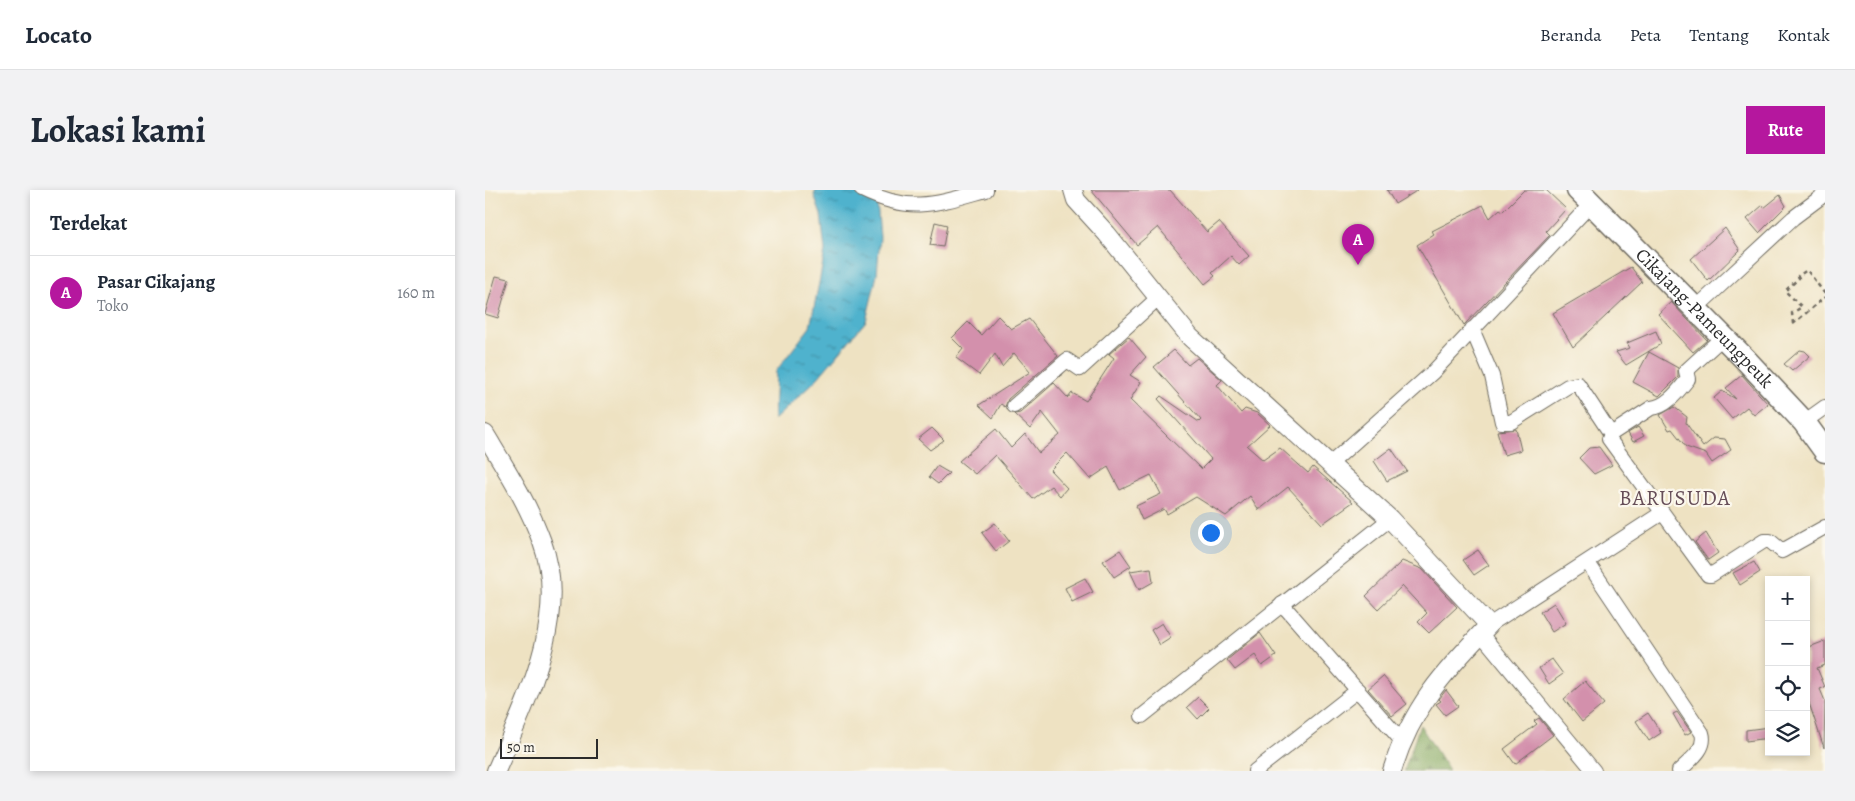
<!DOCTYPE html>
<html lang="id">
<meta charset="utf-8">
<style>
body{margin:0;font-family:Alegreya,serif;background:#f2f2f3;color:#1f2937}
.controls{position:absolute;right:15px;bottom:15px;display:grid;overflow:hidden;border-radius:0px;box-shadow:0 2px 8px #0003}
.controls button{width:45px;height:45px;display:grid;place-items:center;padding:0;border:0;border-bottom:1px solid #e0e1e3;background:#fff;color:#1f2937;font:25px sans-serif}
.scale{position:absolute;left:15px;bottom:12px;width:98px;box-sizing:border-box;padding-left:5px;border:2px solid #2b2b2b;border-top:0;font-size:14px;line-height:18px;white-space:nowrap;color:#2b2b2b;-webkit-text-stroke:4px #fbf7ec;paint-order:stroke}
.you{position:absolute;left:725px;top:342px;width:18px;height:18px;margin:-12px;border:4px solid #fff;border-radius:50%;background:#1a73e8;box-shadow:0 0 0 8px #1a73e833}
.badge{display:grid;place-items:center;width:32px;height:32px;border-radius:50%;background:#b5179e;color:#fff;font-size:16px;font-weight:700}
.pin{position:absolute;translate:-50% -41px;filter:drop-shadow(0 1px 2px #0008)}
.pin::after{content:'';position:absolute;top:26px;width:18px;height:15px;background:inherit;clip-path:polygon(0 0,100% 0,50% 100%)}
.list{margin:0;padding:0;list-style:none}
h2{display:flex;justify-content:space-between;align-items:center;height:65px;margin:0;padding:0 20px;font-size:21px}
h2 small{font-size:16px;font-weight:400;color:#747a83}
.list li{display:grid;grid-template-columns:32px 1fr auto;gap:15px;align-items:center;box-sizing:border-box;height:75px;padding:0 20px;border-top:1px solid #e0e1e3}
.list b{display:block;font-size:19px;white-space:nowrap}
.list p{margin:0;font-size:16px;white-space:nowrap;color:#747a83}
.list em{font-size:16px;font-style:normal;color:#747a83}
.icon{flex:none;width:28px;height:28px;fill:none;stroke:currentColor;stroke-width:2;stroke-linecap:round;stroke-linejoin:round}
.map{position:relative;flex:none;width:1340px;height:581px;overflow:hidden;border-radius:0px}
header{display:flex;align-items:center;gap:30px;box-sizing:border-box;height:70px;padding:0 25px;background:#fff;border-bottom:1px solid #e0e1e3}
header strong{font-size:24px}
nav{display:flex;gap:28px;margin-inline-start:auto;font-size:18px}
.intro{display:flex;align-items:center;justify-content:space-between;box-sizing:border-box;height:120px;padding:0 30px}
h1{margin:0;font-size:35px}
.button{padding:12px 22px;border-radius:0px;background:#b5179e;color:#fff;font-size:18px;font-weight:700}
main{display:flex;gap:30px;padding:0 30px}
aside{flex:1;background:#fff;border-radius:0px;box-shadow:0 2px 8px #0003}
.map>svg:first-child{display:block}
.forest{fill:url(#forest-firs);stroke:#566844}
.water{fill:url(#water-ripples);stroke:#3d6e7c}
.building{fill:#d390ac}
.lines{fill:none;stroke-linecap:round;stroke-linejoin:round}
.minor-casing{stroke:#6f6b60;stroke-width:16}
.tertiary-casing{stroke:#6f6b60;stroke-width:20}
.primary-casing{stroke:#6f6b60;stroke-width:25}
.path{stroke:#6f6b60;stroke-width:2.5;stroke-dasharray:4 4;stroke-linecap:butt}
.minor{stroke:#fff;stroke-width:14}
.tertiary{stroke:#fff;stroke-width:18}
.primary{stroke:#fff;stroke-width:22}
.labels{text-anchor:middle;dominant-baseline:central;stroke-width:4.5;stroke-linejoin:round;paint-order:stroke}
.street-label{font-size:19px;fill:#2b2b2b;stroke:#fbf7ec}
.quarter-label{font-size:21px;letter-spacing:1px;fill:#664e58;stroke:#fbf7ec}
</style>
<header>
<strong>Locato</strong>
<nav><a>Beranda</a><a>Peta</a><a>Tentang</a><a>Kontak</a></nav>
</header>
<div class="intro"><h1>Lokasi kami</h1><a class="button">Rute</a></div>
<main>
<aside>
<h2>Terdekat<small></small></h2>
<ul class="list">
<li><span class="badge">A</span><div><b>Pasar Cikajang</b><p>Toko</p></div><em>160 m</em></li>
</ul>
</aside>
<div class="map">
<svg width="1340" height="581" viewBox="0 0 1340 581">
<defs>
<pattern id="forest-firs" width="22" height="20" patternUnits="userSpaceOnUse" patternTransform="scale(1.25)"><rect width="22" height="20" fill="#81a65c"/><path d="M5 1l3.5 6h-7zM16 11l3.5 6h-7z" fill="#6a874c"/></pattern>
<pattern id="water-ripples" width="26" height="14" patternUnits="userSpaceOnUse" patternTransform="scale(1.25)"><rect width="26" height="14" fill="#4fb2cd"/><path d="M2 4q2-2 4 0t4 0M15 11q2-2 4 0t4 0" fill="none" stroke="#4291a7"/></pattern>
</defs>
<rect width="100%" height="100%" fill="#fbf7ec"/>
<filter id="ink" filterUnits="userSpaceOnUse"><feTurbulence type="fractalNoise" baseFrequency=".02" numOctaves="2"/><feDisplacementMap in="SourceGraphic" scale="10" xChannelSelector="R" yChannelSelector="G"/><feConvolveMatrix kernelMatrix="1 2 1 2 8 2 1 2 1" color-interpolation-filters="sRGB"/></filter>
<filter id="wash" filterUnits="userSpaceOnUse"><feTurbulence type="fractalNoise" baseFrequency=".0096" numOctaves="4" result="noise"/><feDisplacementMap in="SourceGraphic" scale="20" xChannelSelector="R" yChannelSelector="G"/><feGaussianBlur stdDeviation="1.12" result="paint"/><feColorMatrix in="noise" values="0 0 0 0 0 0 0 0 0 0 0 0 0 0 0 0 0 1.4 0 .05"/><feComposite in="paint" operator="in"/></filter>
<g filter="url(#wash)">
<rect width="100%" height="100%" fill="#eee2c2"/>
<polygon class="forest" points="935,535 964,581 919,581"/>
<polygon class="water" points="331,0 391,0 395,47 392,85 381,131 332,189 289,230 291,181 325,137 335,88 340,61 336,25 329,5"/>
<g id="blocks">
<g class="building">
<polygon points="606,0 685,0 722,42 734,32 764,66 754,75 746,66 727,83 730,86 720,94 673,37 652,55"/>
<polygon points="902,0 933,0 910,14"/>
<polygon points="1039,0 1061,0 1081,19 1061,41 1065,45 979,135 932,55 949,44 947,41 998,15 1005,28 1015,19 1018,21"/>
<polygon points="1295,5 1301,16 1274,43 1262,29 1278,15 1279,18"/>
<polygon points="450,32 462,35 458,57 445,55"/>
<polygon points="1240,38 1255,60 1223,91 1206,69"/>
<polygon points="1146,77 1157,92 1088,157 1068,123"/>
<polygon points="11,86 24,89 13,128 0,124"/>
<polygon points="1186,112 1222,150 1208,162 1173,124"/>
<polygon points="513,126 526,139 544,129 573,166 523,209 520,217 516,214 508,228 494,215 545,182 529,163 517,177 510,164 494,185 471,168 478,159 467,148 483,132 496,145"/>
<polygon points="1171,141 1176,154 1141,175 1131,162 1145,158 1142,153"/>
<polygon points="644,147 661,167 645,185 656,192 645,210 716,279 726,269 673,209 676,206 714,232 716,230 669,177 689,160 703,175 712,168 737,190 732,195 756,223 760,219 772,223 785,235 762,256 778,270 795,258 823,283 828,277 868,312 837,334 803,297 774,320 765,306 741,326 711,307 682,324 679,319 657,330 651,316 676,304 666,285 635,300 623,277 605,289 582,263 565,280 582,298 575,306 566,296 548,309 510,265 490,284 474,271 511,239 526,258 540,244 554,263 575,245 557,222 545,239 529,224 535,223 569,193 583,208 587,203 601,211 629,168 624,164"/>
<polygon points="1315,160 1320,161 1325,166 1307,181 1299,174"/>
<polygon points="1164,162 1193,178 1193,187 1174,206 1148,192"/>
<polygon points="1257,185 1283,214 1269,225 1262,217 1247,229 1229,208 1237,201 1251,209 1241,198"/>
<polygon points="1189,217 1202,227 1201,233 1218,257 1229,248 1240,249 1246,260 1227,273 1221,264 1201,257 1187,239 1184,240 1175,225"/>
<polygon points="1153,237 1159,246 1148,252 1143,243"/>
<polygon points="447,238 459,250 445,260 433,249"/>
<polygon points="1031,239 1036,260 1019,265 1012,241"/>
<polygon points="1114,257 1127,275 1109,284 1094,268 1104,258"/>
<polygon points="906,258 922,281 902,291 889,271"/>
<polygon points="452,276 464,283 453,294 444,287"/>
<polygon points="510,333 524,351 511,361 497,343"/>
<polygon points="1221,343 1233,363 1223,370 1210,352"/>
<polygon points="635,360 646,376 629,387 618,371"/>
<polygon points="993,360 1004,375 989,385 978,370"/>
<polygon points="917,371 937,379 972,417 944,443 933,432 942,423 917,396 893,419 881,406"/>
<polygon points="1269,372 1275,382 1255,395 1248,383"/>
<polygon points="666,378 668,392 654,400 645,381"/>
<polygon points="600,388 608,402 587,412 580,398"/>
<polygon points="1069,413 1081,433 1067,442 1055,422"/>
<polygon points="677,433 686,448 675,455 666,440"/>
<polygon points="775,443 791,466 777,476 770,465 750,480 742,470"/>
<polygon points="1322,451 1324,457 1340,451 1340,475 1332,478 1340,497 1335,499 1340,511 1339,558 1321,504"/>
<polygon points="1067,469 1078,484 1064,494 1054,478"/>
<polygon points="898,486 922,514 907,526 883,499"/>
<polygon points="1100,491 1119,514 1097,532 1079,509"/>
<polygon points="961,500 973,516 960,525 951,514 956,511 954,509"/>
<polygon points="713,507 724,518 713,529 702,517"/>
<polygon points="1192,522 1206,542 1200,545 1188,524"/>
<polygon points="1163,523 1176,543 1164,551 1151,531"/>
<polygon points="1054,528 1068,545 1030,574 1019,559 1052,534 1049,531"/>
<polygon points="1284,537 1284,548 1261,551 1261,540"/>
</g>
</g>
</g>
<g filter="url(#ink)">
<use href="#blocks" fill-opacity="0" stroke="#6f6b60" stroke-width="1"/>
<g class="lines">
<g class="minor-casing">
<g id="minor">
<path d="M 377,0 C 426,24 451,14 501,0"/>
<polyline points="1211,118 1308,28 1340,4"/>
<polyline points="987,139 1007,186 1017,232 1026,232 1083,196 1093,194 1126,244 1124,249 1223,385 1226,385 1279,351 1285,351 1297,361 1340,337"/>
<polyline points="529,216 582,170 595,179 673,108"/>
<polyline points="1319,232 1340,217"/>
<path d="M 1126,244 L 1166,218 C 1182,217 1194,200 1203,189 L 1201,181 L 1238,147"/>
<polyline points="845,274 948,182 1106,14"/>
<path d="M 1103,373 L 1217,543 C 1222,559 1205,570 1194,581"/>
<polyline points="797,414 916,550"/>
<polyline points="1004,435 1177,323"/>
<polyline points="996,444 1109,581"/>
<polyline points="657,526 905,329"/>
<polyline points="770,581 873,500"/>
</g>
</g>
<g class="tertiary-casing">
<g id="tertiary">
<path d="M 588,0 L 591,10 L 622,44 L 705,147 L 905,329 L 1004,435 C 959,482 926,518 907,581"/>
<path d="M 0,244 C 21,279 43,313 57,352 C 85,427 40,513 11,581"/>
</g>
</g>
<g class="primary-casing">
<g id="primary">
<path id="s1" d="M 1093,0 L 1260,169 L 1319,232 L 1340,261"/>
</g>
</g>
<g class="path">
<polyline points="1308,134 1307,123 1317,117 1300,101 1314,88 1313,86 1322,80 1340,104"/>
<polyline points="1308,134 1340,107"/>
</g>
<use href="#minor" class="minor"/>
<use href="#tertiary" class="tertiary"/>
<use href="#primary" class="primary"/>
</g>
</g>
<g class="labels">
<g class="street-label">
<text stroke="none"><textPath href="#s1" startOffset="180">Cikajang-Pameungpeuk</textPath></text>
</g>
<g class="quarter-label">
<text x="1190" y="308">BARUSUDA</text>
</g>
</g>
</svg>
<div class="controls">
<button>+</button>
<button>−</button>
<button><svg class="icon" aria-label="locate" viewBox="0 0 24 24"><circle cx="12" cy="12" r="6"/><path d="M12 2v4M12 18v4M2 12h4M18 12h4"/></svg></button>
<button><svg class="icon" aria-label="layers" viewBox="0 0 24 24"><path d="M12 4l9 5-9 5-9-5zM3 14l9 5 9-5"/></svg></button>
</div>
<div class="scale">50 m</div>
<div class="you"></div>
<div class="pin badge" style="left:873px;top:75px">A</div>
</div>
</main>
